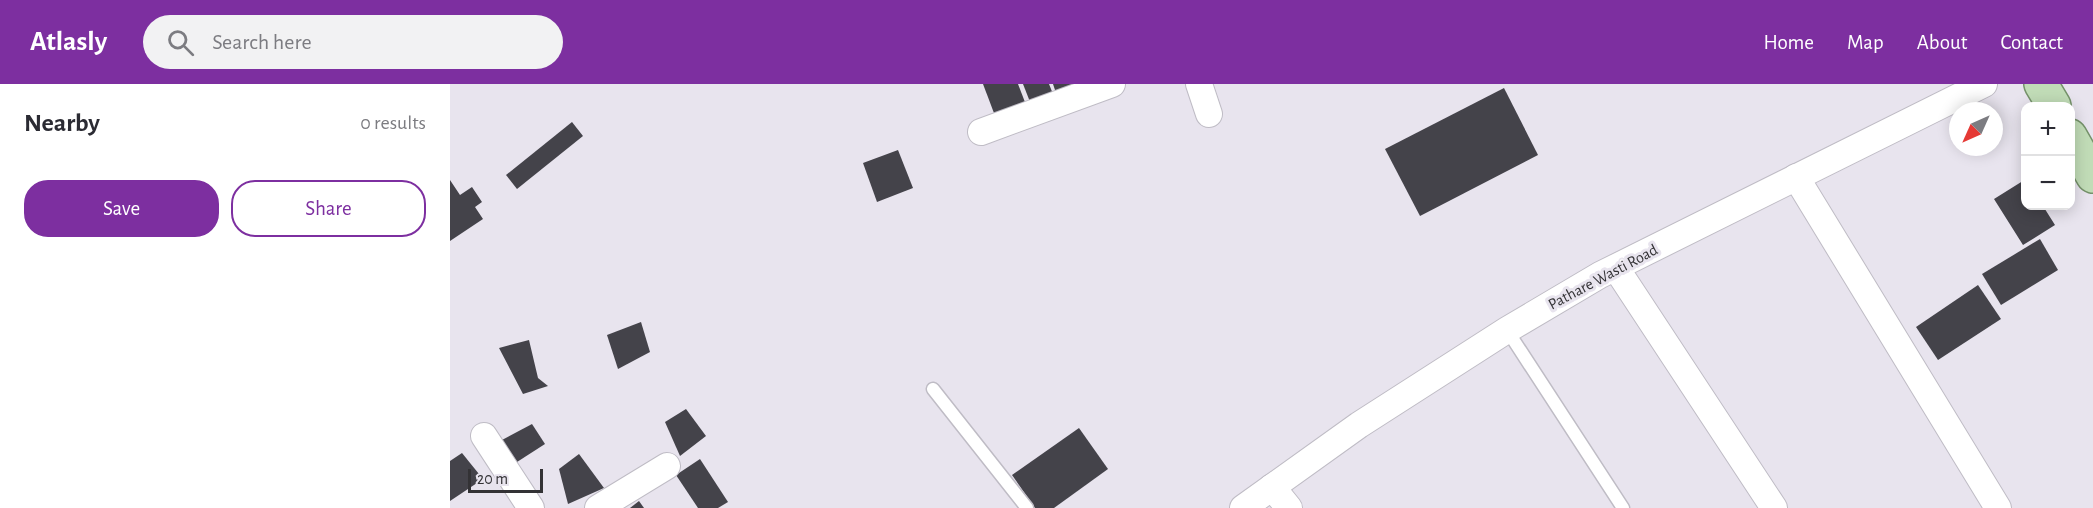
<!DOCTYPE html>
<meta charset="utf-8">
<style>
body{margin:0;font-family:"Alegreya Sans",sans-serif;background:#f2f2f3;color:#2b2b33}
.controls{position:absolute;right:18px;top:18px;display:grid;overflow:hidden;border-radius:12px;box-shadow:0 3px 15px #0003}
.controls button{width:54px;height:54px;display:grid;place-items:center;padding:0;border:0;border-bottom:2px solid #e1e1e2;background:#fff;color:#2b2b33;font:30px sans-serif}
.compass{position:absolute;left:1499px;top:18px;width:54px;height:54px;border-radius:50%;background:#fff;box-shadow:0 3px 15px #0003;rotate:225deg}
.scale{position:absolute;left:18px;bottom:15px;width:75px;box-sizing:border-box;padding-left:6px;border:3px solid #333235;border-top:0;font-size:16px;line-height:21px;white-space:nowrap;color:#333235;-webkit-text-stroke:4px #e8e4ee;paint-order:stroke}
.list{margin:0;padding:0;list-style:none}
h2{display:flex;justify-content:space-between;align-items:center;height:78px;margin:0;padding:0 24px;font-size:26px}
h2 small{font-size:20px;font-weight:400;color:#7c7c81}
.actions{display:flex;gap:12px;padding:18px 24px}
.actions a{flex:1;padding:14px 0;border:2px solid #7d2fa0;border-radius:24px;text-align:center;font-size:21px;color:#7d2fa0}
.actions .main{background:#7d2fa0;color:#fff}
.icon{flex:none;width:33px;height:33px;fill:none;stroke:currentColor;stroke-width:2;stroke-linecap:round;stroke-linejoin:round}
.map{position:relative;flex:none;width:1643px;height:424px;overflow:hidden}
header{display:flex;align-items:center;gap:36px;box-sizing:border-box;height:84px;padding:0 30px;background:#7d2fa0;color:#fff}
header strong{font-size:28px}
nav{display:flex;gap:33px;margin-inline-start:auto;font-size:21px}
.search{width:420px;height:54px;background:#f2f2f3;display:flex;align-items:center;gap:15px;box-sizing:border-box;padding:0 21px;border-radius:33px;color:#7c7c81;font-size:22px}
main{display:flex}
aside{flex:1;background:#fff}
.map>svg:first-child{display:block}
.building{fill:#44434a}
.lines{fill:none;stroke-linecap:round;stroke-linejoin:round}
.service-casing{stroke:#bfbcc5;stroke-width:15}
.minor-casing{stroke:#bfbcc5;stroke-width:28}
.primary-casing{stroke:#75926a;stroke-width:36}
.service{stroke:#fff;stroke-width:12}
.minor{stroke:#fff;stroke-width:26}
.primary{stroke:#c1dcb7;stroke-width:33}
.labels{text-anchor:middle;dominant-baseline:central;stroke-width:6;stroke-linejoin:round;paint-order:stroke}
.street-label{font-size:16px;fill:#333235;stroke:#e8e4ee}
</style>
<header>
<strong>Atlasly</strong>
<div class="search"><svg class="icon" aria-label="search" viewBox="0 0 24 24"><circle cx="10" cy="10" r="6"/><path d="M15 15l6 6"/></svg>Search here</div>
<nav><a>Home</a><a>Map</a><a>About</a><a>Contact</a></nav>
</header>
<main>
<aside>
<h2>Nearby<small>0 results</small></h2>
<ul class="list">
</ul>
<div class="actions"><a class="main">Save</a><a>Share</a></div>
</aside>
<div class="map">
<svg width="1643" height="424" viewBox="0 0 1643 424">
<rect width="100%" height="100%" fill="#e8e4ee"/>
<g class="building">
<polygon points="533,0 568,0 578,26 547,37"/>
<polygon points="573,0 599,0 605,15 582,23"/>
<polygon points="603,0 625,0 606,9"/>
<polygon points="1054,4 1088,71 970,132 935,65"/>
<polygon points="122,38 133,52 67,105 56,91"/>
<polygon points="448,66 463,104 427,118 413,79"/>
<polygon points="1576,95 1576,122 1593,122 1605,141 1573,161 1544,115"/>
<polygon points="0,96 10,111 22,103 32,118 25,123 33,135 0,157"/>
<polygon points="1590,155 1608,186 1551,221 1532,190"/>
<polygon points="1528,201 1551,235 1488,276 1466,243"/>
<polygon points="191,238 200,268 168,285 157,251"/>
<polygon points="79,256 88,294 98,302 73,310 49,264"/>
<polygon points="236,325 256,352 230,372 215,338"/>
<polygon points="82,340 95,360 67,378 52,356"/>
<polygon points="629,344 658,385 604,424 585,424 562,391"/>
<polygon points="12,369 33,395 0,417 0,377"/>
<polygon points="129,370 154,404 118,420 109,385"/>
<polygon points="250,375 278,418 268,424 248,424 226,391"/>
<polygon points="189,417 194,424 180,424"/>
</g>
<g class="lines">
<g class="service-casing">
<g id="service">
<polyline points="1057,246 1173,424"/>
<polyline points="483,305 577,424"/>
</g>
</g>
<g class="minor-casing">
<g id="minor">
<polyline points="749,0 759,30"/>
<polyline points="531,48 662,0"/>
<polyline points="1346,93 1548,424"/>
<polyline points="1166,184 1324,424"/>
<polyline points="34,352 81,424"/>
<polyline points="822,403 839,424"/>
<polyline points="148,424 217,382"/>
<polyline points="793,424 909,341 1057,246 1150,191 1534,0"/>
</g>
</g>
<g class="primary-casing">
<g id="primary">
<polyline points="1591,0 1604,22"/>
<polyline points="1620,52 1643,92"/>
</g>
</g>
<use href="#service" class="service"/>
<use href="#minor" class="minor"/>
<use href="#primary" class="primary"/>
</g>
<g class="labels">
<g class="street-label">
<text transform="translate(1153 193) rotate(-28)">Pathare Wasti Road</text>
</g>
</g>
</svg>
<div class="controls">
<button>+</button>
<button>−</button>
</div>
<svg class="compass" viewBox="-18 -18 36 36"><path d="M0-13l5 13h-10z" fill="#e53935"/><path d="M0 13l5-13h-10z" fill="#7c7c81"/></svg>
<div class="scale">20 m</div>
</div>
</main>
